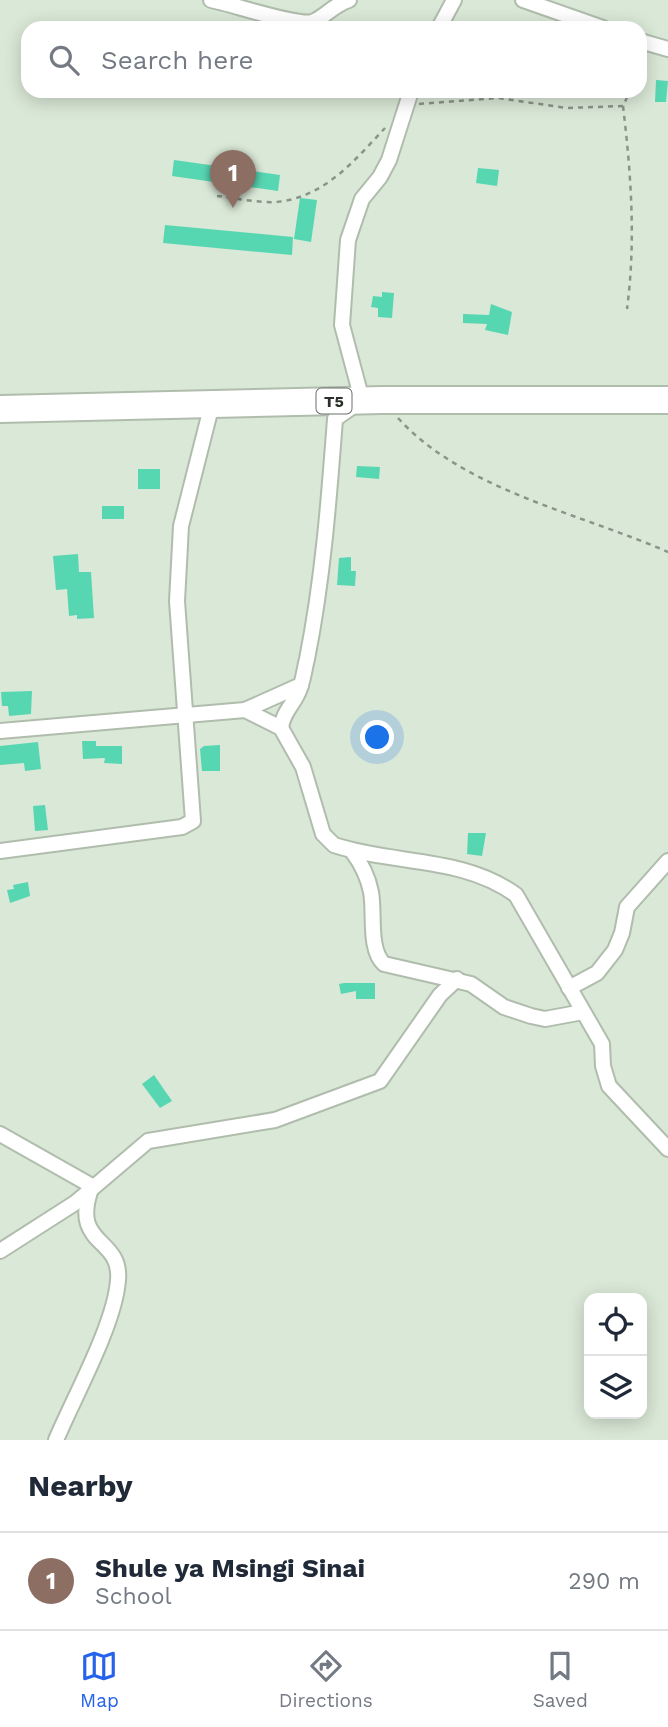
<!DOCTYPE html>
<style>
body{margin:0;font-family:"Work Sans",sans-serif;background:#f2f2f3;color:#1f2937}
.controls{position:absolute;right:21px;bottom:21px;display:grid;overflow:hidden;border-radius:14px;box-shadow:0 4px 18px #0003}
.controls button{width:63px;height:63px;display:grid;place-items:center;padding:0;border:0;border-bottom:2px solid #e0e1e3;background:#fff;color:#1f2937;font:35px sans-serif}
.you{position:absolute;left:378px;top:738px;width:24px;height:24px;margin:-18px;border:5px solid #fff;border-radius:50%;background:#1a73e8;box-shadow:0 0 0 10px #1a73e833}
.badge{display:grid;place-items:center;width:46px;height:46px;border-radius:50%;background:#2563eb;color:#fff;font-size:23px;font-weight:700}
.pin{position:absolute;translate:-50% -58px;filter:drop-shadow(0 2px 4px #0008)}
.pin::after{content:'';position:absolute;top:37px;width:24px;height:21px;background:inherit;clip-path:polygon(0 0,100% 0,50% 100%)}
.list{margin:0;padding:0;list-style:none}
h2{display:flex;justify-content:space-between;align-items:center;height:91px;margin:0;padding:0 28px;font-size:30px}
h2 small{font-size:23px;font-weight:400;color:#747a83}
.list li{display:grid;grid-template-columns:46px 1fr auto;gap:21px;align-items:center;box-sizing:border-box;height:98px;padding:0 28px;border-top:2px solid #e0e1e3}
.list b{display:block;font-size:26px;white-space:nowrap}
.list p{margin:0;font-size:23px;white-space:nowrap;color:#747a83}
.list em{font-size:23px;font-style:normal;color:#747a83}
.icon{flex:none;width:38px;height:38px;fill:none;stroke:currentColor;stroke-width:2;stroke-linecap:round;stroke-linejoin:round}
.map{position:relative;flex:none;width:668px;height:1440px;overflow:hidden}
.search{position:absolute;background:#fff;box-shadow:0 4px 18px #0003;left:21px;right:21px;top:21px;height:77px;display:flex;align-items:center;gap:18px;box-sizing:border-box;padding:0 24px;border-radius:21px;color:#747a83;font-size:26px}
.sheet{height:189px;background:#fff}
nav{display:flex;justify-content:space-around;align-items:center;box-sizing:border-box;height:98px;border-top:2px solid #e0e1e3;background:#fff;font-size:19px;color:#747a83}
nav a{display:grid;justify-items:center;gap:4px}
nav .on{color:#2563eb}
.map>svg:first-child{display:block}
.building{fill:#57d6b2}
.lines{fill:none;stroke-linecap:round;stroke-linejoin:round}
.street-casing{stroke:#b0bdad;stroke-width:18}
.highway-casing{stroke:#b0bdad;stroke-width:30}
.path{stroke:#8a9488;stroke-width:2.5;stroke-dasharray:5 5;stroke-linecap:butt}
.street{stroke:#fff;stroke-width:14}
.highway{stroke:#fff;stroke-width:26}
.labels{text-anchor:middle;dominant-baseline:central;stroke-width:5;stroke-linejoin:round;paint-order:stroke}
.shield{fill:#fff;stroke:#6b6e6a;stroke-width:2}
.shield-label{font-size:16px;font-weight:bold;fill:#2b302a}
</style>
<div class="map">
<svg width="668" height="1440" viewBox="0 0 668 1440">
<rect width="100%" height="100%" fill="#dae8d7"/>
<g class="building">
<polygon points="656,80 668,81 666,102 655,102"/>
<polygon points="174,160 280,175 278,191 172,176"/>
<polygon points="478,168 499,170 497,186 476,183"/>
<polygon points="300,198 317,200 311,242 294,239"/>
<polygon points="165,225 293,237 292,255 163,243"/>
<polygon points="382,292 394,293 392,318 378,317 378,308 371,307 373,296 382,297"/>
<polygon points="491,304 512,312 508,335 485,330 487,324 463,323 463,314 489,315"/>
<polygon points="357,466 380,467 379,479 356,477"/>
<rect x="138" y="469" width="22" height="20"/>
<rect x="102" y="506" width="22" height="13"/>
<polygon points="78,554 79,572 91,572 94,618 77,619 77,615 69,616 67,589 56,590 53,556"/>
<polygon points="351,557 351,571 356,571 355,586 337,585 339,558"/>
<polygon points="32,691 31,714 9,716 8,706 2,706 1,692"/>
<polygon points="82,741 96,741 96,746 122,746 122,764 104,763 105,758 83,759"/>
<polygon points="38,742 41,769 25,771 24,763 0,765 0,746"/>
<polygon points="220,745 220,771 202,771 200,749 204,746"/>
<polygon points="45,805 48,830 35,831 33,806"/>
<polygon points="468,833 486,833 482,856 467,854"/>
<polygon points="28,882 30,896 10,903 7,890 14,889 13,885"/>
<polygon points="344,983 375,983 375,999 356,999 356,991 341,994 339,984"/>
<polygon points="154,1075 172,1101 160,1108 142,1084"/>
</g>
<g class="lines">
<g class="street-casing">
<g id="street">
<path d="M 211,0 C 232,4 296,26 312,22 C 324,18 333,5 349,0"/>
<polyline points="523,0 603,28"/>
<polyline points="439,28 454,0"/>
<polyline points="640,41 668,49"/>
<polyline points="245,710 301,685"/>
<path d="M 281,728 C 283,713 291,707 297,695 C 303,685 304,670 307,659 C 323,579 329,499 335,419 L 362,400 L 342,325 L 348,240 L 362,199 L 380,177 L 389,160 L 411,91"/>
<path d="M 0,731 L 245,710 L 281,728 L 303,767 L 323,834 L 334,845 C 395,865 463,856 516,895 L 602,1044 L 603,1066 L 609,1086 L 668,1149"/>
<polyline points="0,851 182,827 193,821 177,601 181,526 212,404"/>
<path d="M 352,851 C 361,863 368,877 371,892 C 375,913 368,949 384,964 L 471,984 L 504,1007 L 531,1016 L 545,1019 L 583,1012"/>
<polyline points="569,988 597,973 615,950 622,933 627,907 668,861"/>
<path d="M 0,1134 L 92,1186 C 69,1247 122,1236 118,1280 C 115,1324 74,1397 56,1440"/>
<polyline points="0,1251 75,1203 148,1141 275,1120 380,1081 440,995 457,979"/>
</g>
</g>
<g class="highway-casing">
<polyline id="highway" points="0,409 382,400 668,400"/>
</g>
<g class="path">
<polyline points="419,104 498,98 567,108 623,106 630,91"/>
<path d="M 623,106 C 631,173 636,241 627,309"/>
<path d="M 217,196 C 236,198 257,203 276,202 C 324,198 355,160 385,128"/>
<path d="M 398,418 C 463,490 582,514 668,552"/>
</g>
<use href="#street" class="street"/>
<use href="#highway" class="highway"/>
</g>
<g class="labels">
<rect class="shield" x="316.5" y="388.5" width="35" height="25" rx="5"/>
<g class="shield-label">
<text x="334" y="401">T5</text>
</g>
</g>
</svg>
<div class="controls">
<button><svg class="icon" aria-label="locate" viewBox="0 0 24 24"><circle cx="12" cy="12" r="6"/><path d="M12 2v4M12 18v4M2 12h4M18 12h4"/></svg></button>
<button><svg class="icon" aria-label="layers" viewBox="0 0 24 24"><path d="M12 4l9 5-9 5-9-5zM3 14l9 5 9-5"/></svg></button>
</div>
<div class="you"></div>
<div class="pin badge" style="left:233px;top:208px;background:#8d6e63">1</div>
<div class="search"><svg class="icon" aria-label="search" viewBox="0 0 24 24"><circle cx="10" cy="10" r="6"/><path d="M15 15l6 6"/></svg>Search here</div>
</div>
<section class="sheet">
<h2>Nearby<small></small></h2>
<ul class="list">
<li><span class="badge" style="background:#8d6e63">1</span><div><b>Shule ya Msingi Sinai</b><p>School</p></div><em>290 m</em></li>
</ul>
</section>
<nav>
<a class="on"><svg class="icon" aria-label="map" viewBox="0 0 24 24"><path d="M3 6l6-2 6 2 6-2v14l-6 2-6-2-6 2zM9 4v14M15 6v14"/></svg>Map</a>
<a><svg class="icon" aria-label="directions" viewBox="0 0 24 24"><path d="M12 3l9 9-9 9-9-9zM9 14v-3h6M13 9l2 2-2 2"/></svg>Directions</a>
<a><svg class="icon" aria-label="saved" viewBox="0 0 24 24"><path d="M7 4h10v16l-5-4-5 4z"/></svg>Saved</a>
</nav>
